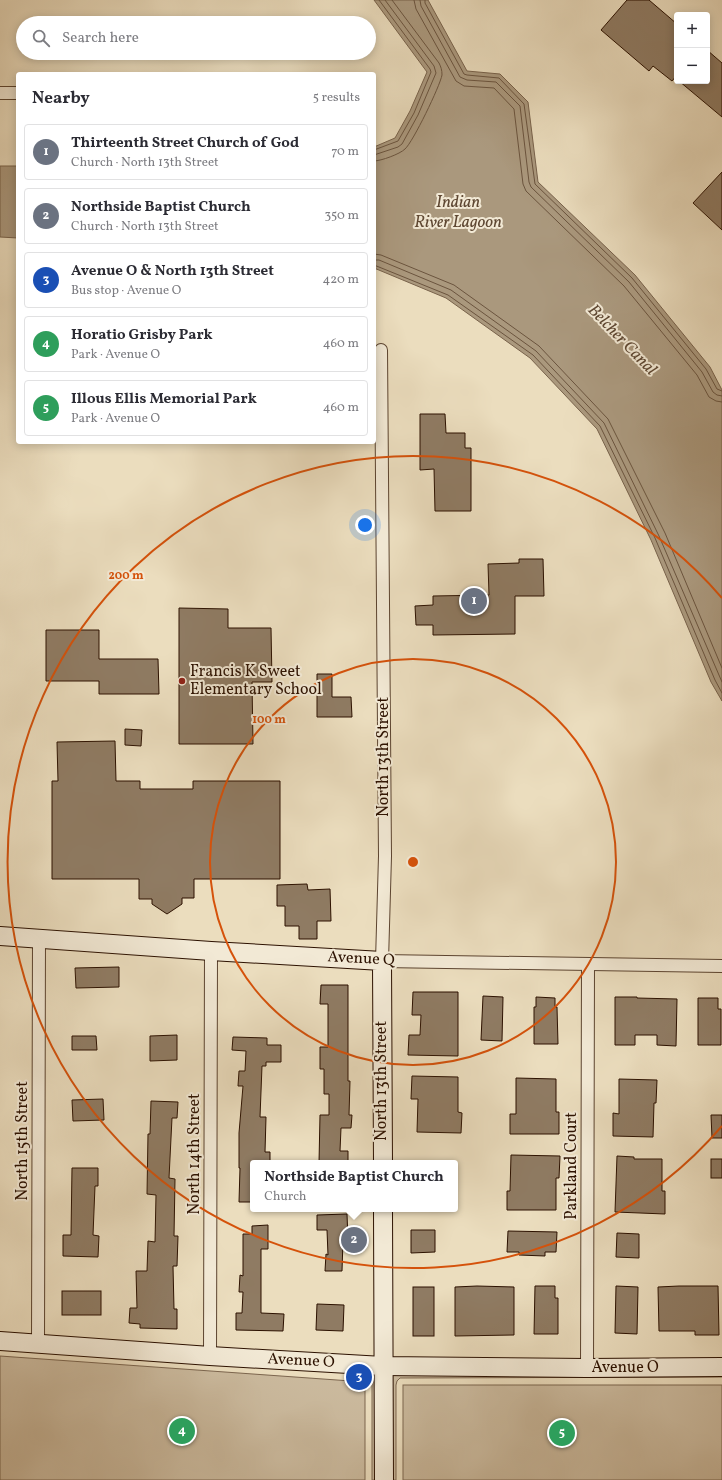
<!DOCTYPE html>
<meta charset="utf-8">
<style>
body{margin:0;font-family:Vollkorn,serif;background:#f7f7f7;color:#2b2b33}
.controls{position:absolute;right:12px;top:12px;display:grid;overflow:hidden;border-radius:4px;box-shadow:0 2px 10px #0003}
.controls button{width:36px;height:36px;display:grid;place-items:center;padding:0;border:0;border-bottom:1px solid #e1e1e2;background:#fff;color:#2b2b33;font:20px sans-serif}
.you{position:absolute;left:365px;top:525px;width:14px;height:14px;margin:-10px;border:3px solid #fff;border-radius:50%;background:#1a73e8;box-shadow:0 0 0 6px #1a73e833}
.badge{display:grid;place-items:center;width:26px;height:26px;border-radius:50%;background:#0f766e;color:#fff;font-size:13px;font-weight:700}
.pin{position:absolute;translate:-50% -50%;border:2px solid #fff;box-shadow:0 1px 4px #0006}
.popup{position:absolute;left:250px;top:1160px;width:208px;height:52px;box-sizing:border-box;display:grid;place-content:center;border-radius:4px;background:#fff;filter:drop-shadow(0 1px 3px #0005);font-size:13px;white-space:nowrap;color:#7c7c81}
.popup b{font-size:15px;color:#2b2b33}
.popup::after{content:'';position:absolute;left:50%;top:100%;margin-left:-8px;border:8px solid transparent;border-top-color:#fff}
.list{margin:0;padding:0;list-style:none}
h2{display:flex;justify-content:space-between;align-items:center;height:52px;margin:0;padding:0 16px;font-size:17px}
h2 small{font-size:13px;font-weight:400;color:#7c7c81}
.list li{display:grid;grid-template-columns:26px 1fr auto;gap:12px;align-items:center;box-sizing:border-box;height:56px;margin:0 8px 8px;padding:0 8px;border:1px solid #e1e1e2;border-radius:4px}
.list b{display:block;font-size:15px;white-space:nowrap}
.list p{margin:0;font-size:13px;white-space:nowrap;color:#7c7c81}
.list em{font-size:13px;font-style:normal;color:#7c7c81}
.icon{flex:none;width:22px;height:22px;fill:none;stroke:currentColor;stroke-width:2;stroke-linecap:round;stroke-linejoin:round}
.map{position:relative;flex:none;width:722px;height:1480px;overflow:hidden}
.search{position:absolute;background:#fff;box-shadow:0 2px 10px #0003;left:16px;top:16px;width:360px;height:44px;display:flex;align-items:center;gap:10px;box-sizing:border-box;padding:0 14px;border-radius:22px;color:#7c7c81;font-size:15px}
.panel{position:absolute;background:#fff;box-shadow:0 2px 10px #0003;left:16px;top:72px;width:360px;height:372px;border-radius:4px}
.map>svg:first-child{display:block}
.green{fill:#cbba9e;stroke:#7c664f}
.water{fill:#aa987d;stroke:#78624b}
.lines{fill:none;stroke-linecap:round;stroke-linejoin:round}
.shore{stroke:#6b543e;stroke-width:1}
.building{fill:#8f7b63;stroke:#2c1100}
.street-casing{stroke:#5c4430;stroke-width:14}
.secondary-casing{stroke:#2c1100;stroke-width:20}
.street{stroke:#f2e9d5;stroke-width:12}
.secondary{stroke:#f2e9d5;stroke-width:18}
.ring{fill:none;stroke:#d5520b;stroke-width:2}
.poi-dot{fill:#8f2418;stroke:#f2e9d5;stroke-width:1.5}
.labels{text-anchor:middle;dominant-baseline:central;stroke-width:4;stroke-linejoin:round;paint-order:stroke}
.poi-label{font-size:16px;fill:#2c1100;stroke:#f2e9d5;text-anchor:start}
.street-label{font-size:16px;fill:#2c1100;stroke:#f2e9d5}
.water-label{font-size:17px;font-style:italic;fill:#5e4732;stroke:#f2e9d5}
.centre{fill:#d5520b;stroke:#f2e9d5;stroke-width:2}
.ring-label{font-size:12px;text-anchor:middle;font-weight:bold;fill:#d5520b;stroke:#f2e9d5;stroke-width:4;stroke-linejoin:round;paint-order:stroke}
</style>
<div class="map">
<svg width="722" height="1480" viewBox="0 0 722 1480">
<rect width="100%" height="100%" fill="#ebddbe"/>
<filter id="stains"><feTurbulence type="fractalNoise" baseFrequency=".005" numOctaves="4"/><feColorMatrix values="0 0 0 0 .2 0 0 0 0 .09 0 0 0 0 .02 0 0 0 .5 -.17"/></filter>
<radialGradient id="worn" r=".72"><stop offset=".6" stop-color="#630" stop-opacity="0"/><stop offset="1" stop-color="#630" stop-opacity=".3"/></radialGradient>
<g class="green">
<polygon points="0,1356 365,1382 365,1480 0,1480"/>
<polygon points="365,1374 376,1374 377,1480 372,1480 372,1379 369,1376"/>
<polygon points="390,1374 722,1375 722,1377 400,1378 397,1381 396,1385 396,1480 391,1480"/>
<rect x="403" y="1385" width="319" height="95"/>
</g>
<g class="water">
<polygon points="374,0 428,0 467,71 500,74 528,102 538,182 635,275 710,367 722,390 722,701 711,682 651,540 597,429 530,358 446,298 374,268 374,147 395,138 410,111 427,72"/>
<polygon points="0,166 18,166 18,238 0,237"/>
</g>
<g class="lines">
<g class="shore">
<polyline points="414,0 416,9 456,81 464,86 494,88 514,109 523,184 526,191 624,286 697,375 709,397 716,401 722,402"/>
<polyline points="420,0 421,6 460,77 467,80 496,82 520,106 529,182 531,187 629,282 702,372 713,392 717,395 722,396"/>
<polyline points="425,0 425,3 464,74 467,75 499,78 524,104 535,184 632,278 706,369 717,389 722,391"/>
<polyline points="374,150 398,141 414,113 431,72 430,69 379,0"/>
<polyline points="374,155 398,147 402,144 418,115 436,73 434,66 385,0"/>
<path d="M 374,161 C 381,161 400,154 405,149 C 413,142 440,86 442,75 C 442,70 441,67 439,63 L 392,0"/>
<polyline points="374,254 381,255 454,285 539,346 608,419 665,533 722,668"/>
<polyline points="374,260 379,260 451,290 536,351 604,423 659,536 722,682"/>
<polyline points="374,265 448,295 533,355 600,426 655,538 715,680 722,693"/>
</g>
</g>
<g class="building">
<polygon points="627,0 649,0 677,24 677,75 672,81 653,66 649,71 601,30"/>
<polygon points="707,50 722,63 722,117 679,81 707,81"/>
<polygon points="722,172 722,230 693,203"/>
<polygon points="420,414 445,414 446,433 465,433 465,448 471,448 471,511 435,511 434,469 420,470"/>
<polygon points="519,559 543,559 544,596 515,596 515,634 433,635 433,625 416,625 415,606 433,605 433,596 489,595 488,564 519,563"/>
<polygon points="179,608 228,609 228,628 271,628 272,682 252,682 253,744 179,744"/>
<polygon points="46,630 99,630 99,659 158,659 159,694 99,694 99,681 46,681"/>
<polygon points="317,674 332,674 332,697 351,697 352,717 317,717"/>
<polygon points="125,729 142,730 141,746 125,745"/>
<polygon points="115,741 116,781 140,781 140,789 193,789 193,781 280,781 280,879 194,879 194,898 182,898 182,904 167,914 152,904 152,899 139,899 139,879 52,879 52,781 58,781 57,742"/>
<polygon points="307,884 308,890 330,889 331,921 317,921 317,939 299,939 299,926 285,926 285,906 277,906 277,885"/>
<polygon points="119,967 119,987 76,988 75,968"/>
<polygon points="321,985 348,985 348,1081 350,1081 349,1115 352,1115 351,1128 341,1128 340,1151 348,1151 348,1163 319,1163 320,1115 329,1115 329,1094 324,1094 324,1069 320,1069 320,1047 328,1047 328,1004 320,1004"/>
<polygon points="413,992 458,992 458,1056 408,1055 409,1035 420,1035 421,1015 412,1015"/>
<polygon points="483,996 503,997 502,1041 481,1040"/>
<polygon points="536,997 555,998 555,1007 557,1007 558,1044 534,1044 534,1007 536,1007"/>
<polygon points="615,997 637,997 637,998 677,999 676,1046 657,1045 657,1035 635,1035 635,1045 615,1045"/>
<polygon points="698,998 718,998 718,1009 721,1009 721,1045 698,1045"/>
<polygon points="177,1035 177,1060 150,1061 150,1036"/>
<polygon points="72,1036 96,1036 97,1050 72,1050"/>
<polygon points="233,1037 267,1038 267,1045 281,1045 281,1062 266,1062 266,1066 262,1066 260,1117 266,1117 265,1152 270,1152 270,1163 253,1163 253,1202 239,1202 240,1168 239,1168 239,1133 243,1086 238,1086 239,1071 245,1071 246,1051 232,1050"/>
<polygon points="412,1076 458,1077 458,1112 462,1113 461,1133 417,1132 418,1099 411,1099"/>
<polygon points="516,1078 556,1079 556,1112 559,1112 559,1134 510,1134 510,1114 516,1114"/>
<polygon points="619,1079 657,1080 656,1103 654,1103 653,1137 613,1136 613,1113 619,1114"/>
<polygon points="103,1099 104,1120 73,1121 72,1100"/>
<polygon points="151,1101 178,1102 177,1118 172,1118 169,1178 175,1179 174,1236 178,1236 177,1266 173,1266 174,1309 177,1309 177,1329 140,1328 140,1324 129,1323 130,1308 137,1308 136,1271 147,1271 148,1241 155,1242 156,1195 147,1194 148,1134 150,1134"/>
<polygon points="711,1115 722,1115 722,1138 712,1138"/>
<polygon points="511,1155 560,1156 559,1178 556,1178 556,1210 507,1210 507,1191 510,1191"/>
<polygon points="617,1156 634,1157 634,1159 662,1159 662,1191 665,1191 665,1214 615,1212"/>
<rect x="711" y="1159" width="11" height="19"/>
<polygon points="72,1168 98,1168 98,1186 95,1186 93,1235 99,1236 98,1257 63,1256 63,1235 71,1235"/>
<polygon points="347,1214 348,1240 343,1240 342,1271 325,1271 326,1254 328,1255 327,1230 317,1230 317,1215"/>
<polygon points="268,1225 268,1249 261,1249 261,1313 284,1314 283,1331 236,1330 236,1313 242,1313 243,1292 239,1292 240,1275 243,1276 243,1234 252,1234 252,1226"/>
<polygon points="411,1230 435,1230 435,1252 411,1253"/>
<polygon points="508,1231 557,1232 556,1252 545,1252 545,1256 519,1255 519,1252 507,1252"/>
<polygon points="617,1233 639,1234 639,1258 616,1257"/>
<polygon points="477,1286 514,1287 514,1335 455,1336 455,1287"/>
<polygon points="535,1286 555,1286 555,1298 558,1298 558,1334 534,1334"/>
<polygon points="616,1286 638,1287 637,1334 615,1333"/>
<polygon points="679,1286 718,1286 719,1335 695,1335 695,1331 659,1331 658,1287"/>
<rect x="413" y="1287" width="21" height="49"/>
<rect x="62" y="1291" width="39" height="24"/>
<polygon points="317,1304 344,1305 343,1331 316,1330"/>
</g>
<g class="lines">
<g class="street-casing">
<g id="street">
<polyline points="0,93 18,93"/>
<polyline points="381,350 385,856 382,961 722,966"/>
<polyline points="38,1344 39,939"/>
<polyline points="210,1356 211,951"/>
<polyline points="587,1368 588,965"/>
</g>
</g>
<g class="secondary-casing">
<g id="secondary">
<polyline points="0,936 211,951 382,961 383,1163"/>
<polyline points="383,1209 384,1480"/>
<polyline points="0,1341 210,1356 383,1366 587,1368 722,1367"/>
</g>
</g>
<use href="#street" class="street"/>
<use href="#secondary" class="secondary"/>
</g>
<g class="ring">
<circle cx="413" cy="862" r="203"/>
<path d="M722 1126A406 406 0 1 1 722 598"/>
</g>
<circle class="poi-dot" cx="182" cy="681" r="4"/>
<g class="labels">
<g class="poi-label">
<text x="190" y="672">Francis K Sweet<tspan x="190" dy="18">Elementary School</tspan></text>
</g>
<g class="street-label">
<text transform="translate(384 757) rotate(-90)">North 13th Street</text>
<text transform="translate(361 959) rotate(3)">Avenue Q</text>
<text transform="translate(382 1081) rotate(-90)">North 13th Street</text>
<text transform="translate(23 1141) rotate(-90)">North 15th Street</text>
<text transform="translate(195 1154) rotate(-90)">North 14th Street</text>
<text transform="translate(572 1166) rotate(-90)">Parkland Court</text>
<text transform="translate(301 1361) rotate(3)">Avenue O</text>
<text x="625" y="1368">Avenue O</text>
</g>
<g class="water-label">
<text x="458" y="202">Indian<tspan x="458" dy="20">River Lagoon</tspan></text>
<text transform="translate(622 340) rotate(46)">Belcher Canal</text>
</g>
</g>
<circle cx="413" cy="862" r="6" class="centre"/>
<g class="ring-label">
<text x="126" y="579">200 m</text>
<text x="269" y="723">100 m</text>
</g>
<rect width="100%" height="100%" filter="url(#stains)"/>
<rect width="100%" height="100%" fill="url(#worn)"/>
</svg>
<div class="controls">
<button>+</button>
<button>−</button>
</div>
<div class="you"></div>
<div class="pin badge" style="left:474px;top:601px;background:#6b7280">1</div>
<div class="pin badge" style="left:354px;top:1240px;background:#6b7280">2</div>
<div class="popup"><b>Northside Baptist Church</b>Church</div>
<div class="pin badge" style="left:359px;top:1377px;background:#1a4fb4">3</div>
<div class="pin badge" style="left:182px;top:1431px;background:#2e9e5b">4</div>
<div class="pin badge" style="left:562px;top:1433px;background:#2e9e5b">5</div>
<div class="search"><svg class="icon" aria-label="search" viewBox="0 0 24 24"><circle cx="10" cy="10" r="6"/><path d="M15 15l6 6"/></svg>Search here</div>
<section class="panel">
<h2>Nearby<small>5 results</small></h2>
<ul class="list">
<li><span class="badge" style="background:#6b7280">1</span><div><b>Thirteenth Street Church of God</b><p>Church · North 13th Street</p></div><em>70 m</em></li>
<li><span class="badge" style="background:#6b7280">2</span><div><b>Northside Baptist Church</b><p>Church · North 13th Street</p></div><em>350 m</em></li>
<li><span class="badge" style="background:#1a4fb4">3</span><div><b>Avenue O &amp; North 13th Street</b><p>Bus stop · Avenue O</p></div><em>420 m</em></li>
<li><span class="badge" style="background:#2e9e5b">4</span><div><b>Horatio Grisby Park</b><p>Park · Avenue O</p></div><em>460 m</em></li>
<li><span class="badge" style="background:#2e9e5b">5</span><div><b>Illous Ellis Memorial Park</b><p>Park · Avenue O</p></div><em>460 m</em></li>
</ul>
</section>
</div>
